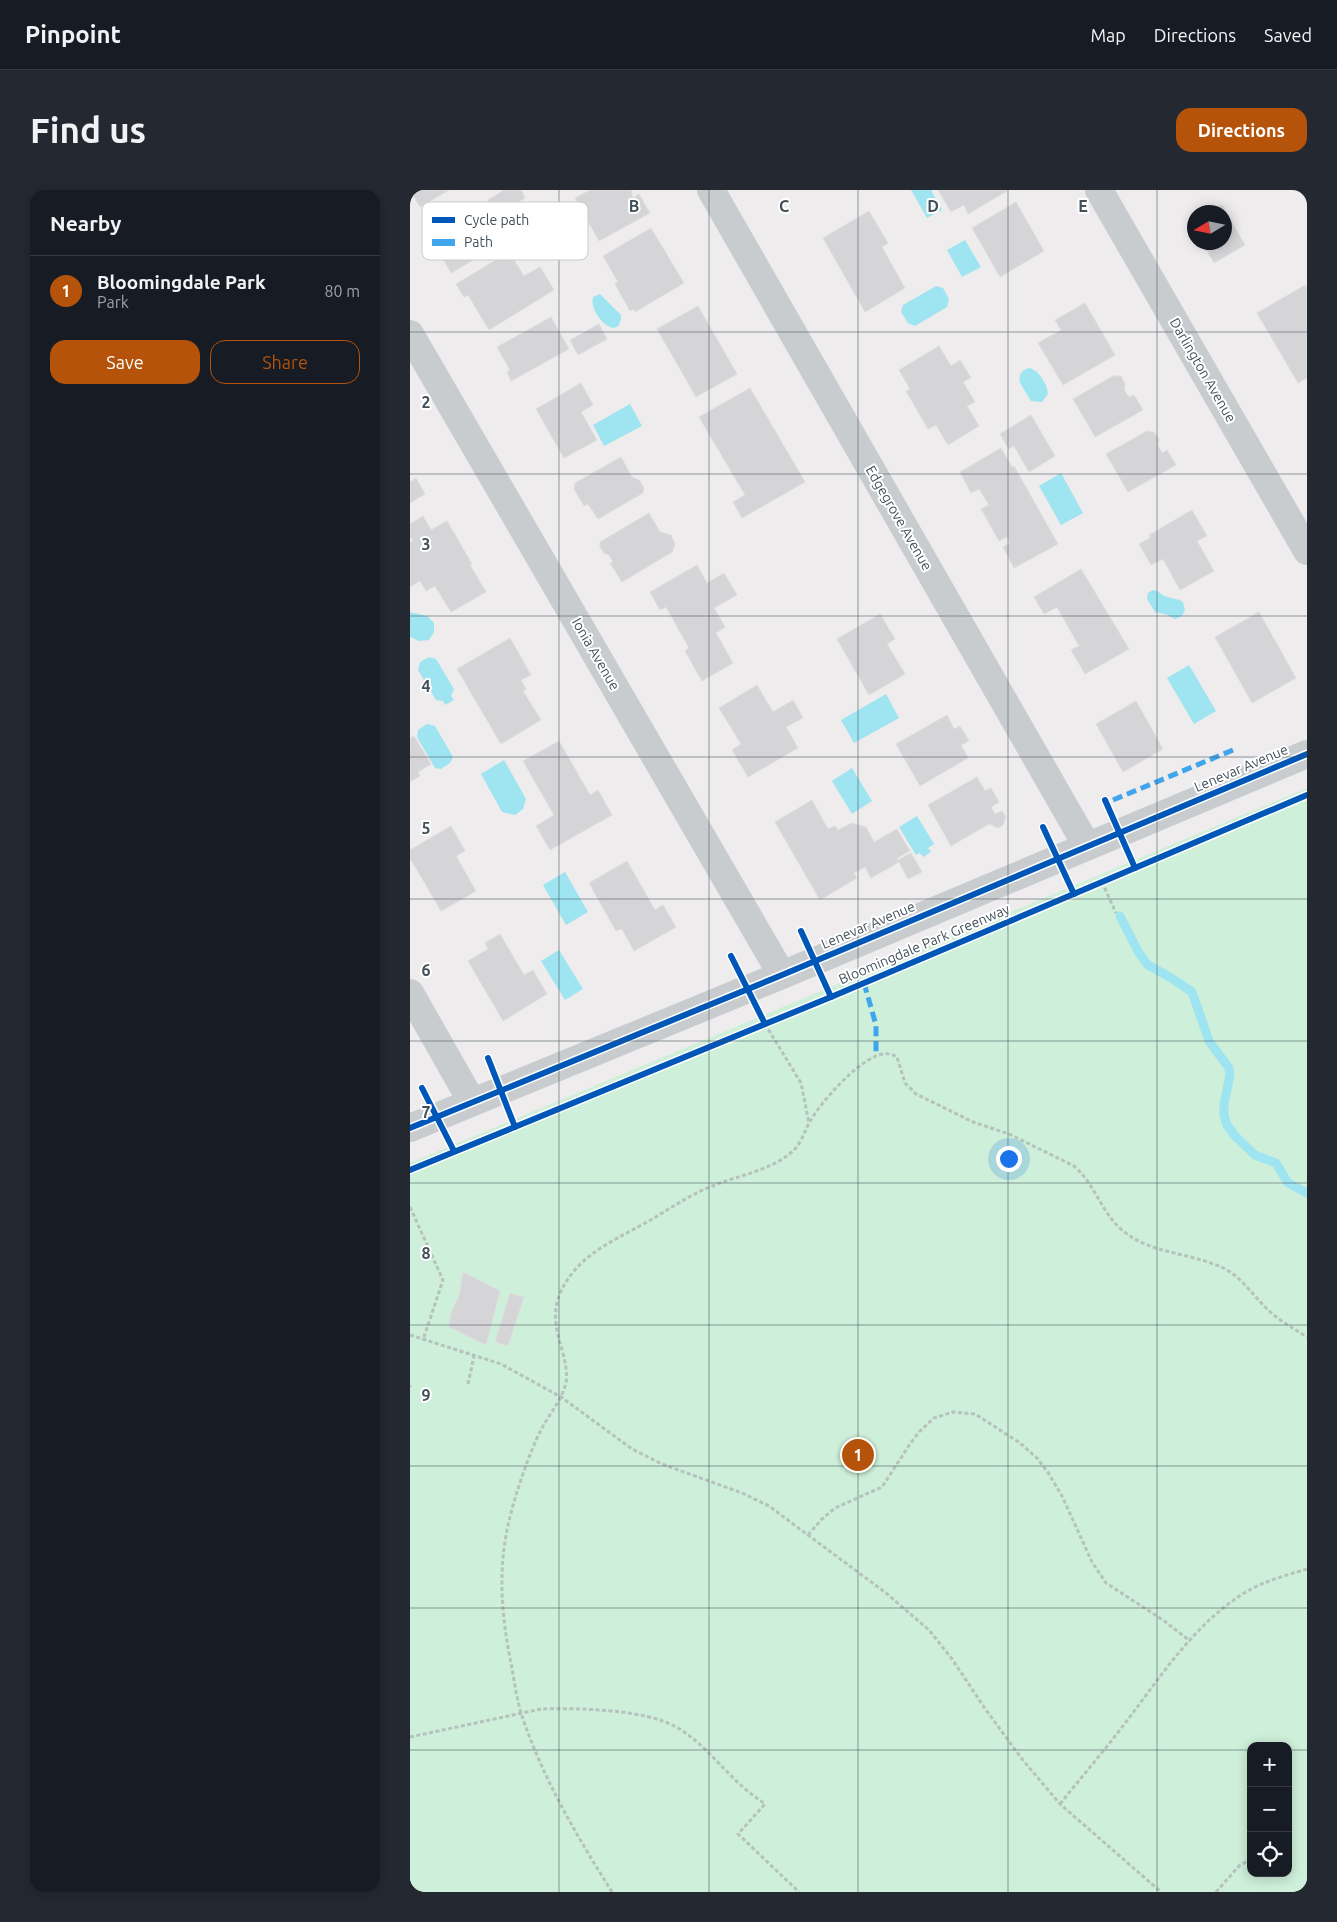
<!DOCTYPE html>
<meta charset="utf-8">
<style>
body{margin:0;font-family:Ubuntu,sans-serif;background:#242831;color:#f1f3f6}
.controls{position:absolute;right:15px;bottom:15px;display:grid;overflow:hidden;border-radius:10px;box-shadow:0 2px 12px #0003}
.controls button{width:45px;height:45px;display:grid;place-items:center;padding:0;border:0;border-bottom:1px solid #363941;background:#171b24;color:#f1f3f6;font:25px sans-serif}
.compass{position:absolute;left:777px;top:15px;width:45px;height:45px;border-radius:50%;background:#171b24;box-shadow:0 2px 12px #0003;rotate:260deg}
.you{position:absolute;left:598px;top:968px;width:18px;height:18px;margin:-12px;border:4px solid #fff;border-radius:50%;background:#1a73e8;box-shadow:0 0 0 8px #1a73e833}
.badge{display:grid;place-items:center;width:32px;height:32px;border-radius:50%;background:#b45309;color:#fff;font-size:16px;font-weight:700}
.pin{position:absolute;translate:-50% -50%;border:2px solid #fff;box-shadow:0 1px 5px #0006}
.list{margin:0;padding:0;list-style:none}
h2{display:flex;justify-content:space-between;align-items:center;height:65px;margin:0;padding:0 20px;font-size:21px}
h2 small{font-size:16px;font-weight:400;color:#9ea1a6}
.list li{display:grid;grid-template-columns:32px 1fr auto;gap:15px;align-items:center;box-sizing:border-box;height:70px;padding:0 20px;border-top:1px solid #363941}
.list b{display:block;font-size:19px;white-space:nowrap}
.list p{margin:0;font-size:16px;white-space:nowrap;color:#9ea1a6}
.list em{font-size:16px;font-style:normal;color:#9ea1a6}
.actions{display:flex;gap:10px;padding:15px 20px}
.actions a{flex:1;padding:11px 0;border:1px solid #b45309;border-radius:15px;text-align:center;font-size:18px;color:#b45309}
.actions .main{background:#b45309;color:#fff}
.icon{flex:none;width:28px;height:28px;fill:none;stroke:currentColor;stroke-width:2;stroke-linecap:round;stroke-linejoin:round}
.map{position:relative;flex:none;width:897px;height:1702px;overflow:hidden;border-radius:15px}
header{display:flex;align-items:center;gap:30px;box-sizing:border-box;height:70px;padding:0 25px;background:#171b24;border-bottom:1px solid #363941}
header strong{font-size:24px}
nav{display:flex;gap:28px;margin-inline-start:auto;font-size:18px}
.intro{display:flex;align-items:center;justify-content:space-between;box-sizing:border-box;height:120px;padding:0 30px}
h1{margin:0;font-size:35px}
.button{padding:12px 22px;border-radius:15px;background:#b45309;color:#fff;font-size:18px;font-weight:700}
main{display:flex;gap:30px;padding:0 30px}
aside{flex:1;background:#171b24;border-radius:15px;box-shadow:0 2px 12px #0003}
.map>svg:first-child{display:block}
.green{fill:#ceefd9;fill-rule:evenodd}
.water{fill:#9fe4f1}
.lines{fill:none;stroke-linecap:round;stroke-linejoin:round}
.stream{stroke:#9fe4f1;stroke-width:9}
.building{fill:#d5d4d7;stroke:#dfdedf}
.path{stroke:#b5c2bd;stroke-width:3;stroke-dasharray:4 2.5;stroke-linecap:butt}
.minor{stroke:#c9ccce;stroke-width:28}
.quiet{stroke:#3fa5ed;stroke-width:5;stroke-dasharray:10 5;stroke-linecap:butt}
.cycleway-casing{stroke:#fff;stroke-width:9}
.cycleway{stroke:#0057b8;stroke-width:6}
.grid{fill:none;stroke:#43505a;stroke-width:1;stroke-opacity:0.55}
.labels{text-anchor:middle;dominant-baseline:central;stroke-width:4;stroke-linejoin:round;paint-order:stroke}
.street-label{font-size:14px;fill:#43505a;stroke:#fff}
.key{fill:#fff;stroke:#c7cace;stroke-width:1}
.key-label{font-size:14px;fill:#43505a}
.grid-label{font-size:16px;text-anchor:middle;font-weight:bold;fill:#43505a;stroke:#fff;stroke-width:4;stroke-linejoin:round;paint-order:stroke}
</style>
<header>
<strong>Pinpoint</strong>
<nav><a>Map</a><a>Directions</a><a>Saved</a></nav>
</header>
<div class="intro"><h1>Find us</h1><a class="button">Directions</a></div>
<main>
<aside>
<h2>Nearby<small></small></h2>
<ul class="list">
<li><span class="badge">1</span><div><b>Bloomingdale Park</b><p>Park</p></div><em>80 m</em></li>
</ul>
<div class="actions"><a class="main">Save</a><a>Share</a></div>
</aside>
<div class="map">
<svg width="897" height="1702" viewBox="0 0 897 1702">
<rect width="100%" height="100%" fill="#eeecec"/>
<path class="green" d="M 897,598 L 897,1702 L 0,1702 L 0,973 ZM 841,1556 L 878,1556 L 878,1683 L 841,1683 Z"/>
<g class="water">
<polygon points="501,0 521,0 532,20 517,28"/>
<polygon points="555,50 571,77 552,87 537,60"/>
<polygon points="526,96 533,98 539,109 537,117 505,136 498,133 491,122 493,115"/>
<path d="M 190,104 L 211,125 C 211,155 178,125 183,107 Z"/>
<path d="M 620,178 C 630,182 637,194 638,204 L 632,212 L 621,211 L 610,193 C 608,185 612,179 620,178 Z"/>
<polygon points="220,214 232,236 194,256 183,235"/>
<polygon points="651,283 673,323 651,335 629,296"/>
<path d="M 743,400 C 749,401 750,404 755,406 C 762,409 767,408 773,412 L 775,420 L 772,426 L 765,429 L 755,424 L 745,422 L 737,409 L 738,403 Z"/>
<polygon points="0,422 17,426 24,433 24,442 19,450 9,451 0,447"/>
<polygon points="19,467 26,469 44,499 41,506 44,510 35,515 33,511 26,510 8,480 10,472"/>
<polygon points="779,475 806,521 784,534 757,488"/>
<polygon points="476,504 489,528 444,553 431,530"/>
<polygon points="17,534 25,536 43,567 40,573 31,579 25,578 7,547 8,540"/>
<polygon points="94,570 116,609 113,619 105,625 92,622 71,584"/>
<polygon points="442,578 462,611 442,624 422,591"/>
<polygon points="507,626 524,654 518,658 521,662 513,667 510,663 506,665 489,637"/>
<polygon points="155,682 178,722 156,735 133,695"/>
<polygon points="149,760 173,799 155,810 131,771"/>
</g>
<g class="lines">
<polyline class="stream" points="710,726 729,763 738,775 763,789 782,802 799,851 819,878 820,885 814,914 814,926 817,935 825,946 845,965 866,973 878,993 897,1003"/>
</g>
<g class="building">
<polygon points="0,0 39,0 10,17"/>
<polygon points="94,0 111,0 115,8 87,25 78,10"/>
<polygon points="180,0 221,0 223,8 229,4 240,23 189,51 165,8"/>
<polygon points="528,0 596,0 597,1 558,24 554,15 541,22"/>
<polygon points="606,12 634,61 590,87 562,38"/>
<polygon points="812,15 835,55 804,73 792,52 814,52 814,22 799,22"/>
<polygon points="76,20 95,52 41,83 28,60 25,62 19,53"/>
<polygon points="459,21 478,53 472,57 495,98 455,122 413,48"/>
<polygon points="241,38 274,93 225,122 224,119 220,121 205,94 208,92 193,66"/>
<polygon points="99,62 114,86 130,77 144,100 79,140 58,105 54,107 46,94"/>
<polygon points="895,95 897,98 897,188 888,193 847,123"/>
<polygon points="675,113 705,165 653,195 628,153 651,140 645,130"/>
<polygon points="288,116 327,184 286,207 247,139"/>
<polygon points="141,127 159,159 101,191 97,182 100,180 87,157"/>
<polygon points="189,134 197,149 168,165 160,150"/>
<polygon points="529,156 541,176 550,170 561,188 553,192 565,212 557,216 569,236 538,255 526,235 518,239 496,201 500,199 489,180"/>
<polygon points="703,186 711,186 715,194 714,200 719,207 724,205 733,220 685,247 663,209"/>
<polygon points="171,193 183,215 171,222 187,250 154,268 126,219"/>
<polygon points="340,198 395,292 332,328 323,312 335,305 289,227"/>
<polygon points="621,225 645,266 619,282 604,256 599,259 590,244"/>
<polygon points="737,241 744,242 749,249 748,255 752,263 757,260 766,275 718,302 696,264"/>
<polygon points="591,258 602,277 604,276 648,354 604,378 593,357 600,353 597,347 589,351 571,319 579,315 569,299 561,303 550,282"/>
<polygon points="211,267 222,287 229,290 234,298 233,303 188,329 178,314 174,316 164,299 165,293"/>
<polygon points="6,288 15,304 0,313 0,292"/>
<polygon points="782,320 797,346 787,351 804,381 770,400 753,369 741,375 729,354 740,348 739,345"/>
<polygon points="239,323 250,342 261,345 265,354 262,362 212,392 200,373 203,372 199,365 194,363 190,357 190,352"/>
<polygon points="13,326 21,340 37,331 62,374 60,375 76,402 41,422 25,396 16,401 10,391 0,397 0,352 3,351 0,346 0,334"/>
<polygon points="287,375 297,393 314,383 327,405 304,418 315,437 306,443 323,473 292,491 275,461 279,458 256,417 250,420 240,402"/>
<polygon points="671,379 719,459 675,484 661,460 669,456 647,417 634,424 624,407"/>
<polygon points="849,422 886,488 842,513 805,447"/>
<polygon points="470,424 485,449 477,454 495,484 459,505 427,449"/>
<polygon points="100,448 121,485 111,490 116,499 113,501 131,530 91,554 47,479"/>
<polygon points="347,495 363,522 383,510 393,528 376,537 388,558 338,587 322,560 331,554 309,518"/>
<polygon points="726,511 753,559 713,582 686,534"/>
<polygon points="537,525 544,539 550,536 559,551 551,555 558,568 510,596 486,554"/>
<polygon points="4,546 21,574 8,582 10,586 0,592 0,548"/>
<polygon points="149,551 180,605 188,600 202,625 140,660 126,636 144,625 113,571"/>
<polygon points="567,587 575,601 581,598 589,612 581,617 585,624 592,621 596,627 593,635 588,638 579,634 541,656 518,615"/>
<polygon points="402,610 418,639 425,636 428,640 442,633 456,637 464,652 487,639 500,661 487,668 489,672 461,688 455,677 444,683 447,688 410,710 365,632"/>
<polygon points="41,636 55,661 46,666 66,701 31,721 0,668 0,660"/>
<polygon points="501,663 512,682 498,689 488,670"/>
<polygon points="217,671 245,720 253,715 266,737 224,761 212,739 206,741 179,693"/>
<polygon points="90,744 114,785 123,780 137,804 93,831 58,771 78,759 75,753"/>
<polygon points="53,1082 90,1101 76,1155 39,1137 41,1123 49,1106"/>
<polygon points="100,1103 114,1107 98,1156 85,1152"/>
</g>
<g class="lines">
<g class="path">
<polyline points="692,692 706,723"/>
<polyline points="355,834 391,893 399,933"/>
<polyline points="0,1017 33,1090 13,1150"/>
<polyline points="0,1145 91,1174 151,1207 222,1259 252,1274 332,1303 359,1316 476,1403 519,1440 542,1469 576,1520 612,1569 650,1614 751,1702"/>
<polyline points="58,1194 64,1166"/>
<polyline points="0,1196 1,1197"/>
<polyline points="398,1345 412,1329 425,1318 472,1297 500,1254 509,1242 524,1228 543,1222 565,1224 610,1253 627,1268 639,1284 652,1306 682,1372 696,1393 753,1430 780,1451"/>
<path d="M 0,1547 L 131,1519 C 167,1518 235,1519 266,1537 C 293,1552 311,1578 334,1598 C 341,1604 348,1609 355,1614 L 328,1644 L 389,1702"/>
<path d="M 650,1614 C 674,1584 699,1555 722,1524 C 755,1480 788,1431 836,1402 C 854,1391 877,1385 897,1379"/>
<path d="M 202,1702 C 167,1646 133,1589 112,1526 C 106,1508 104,1487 100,1468 C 91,1422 88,1377 99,1331 C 105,1305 119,1263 131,1240 C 139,1224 152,1210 156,1193 C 158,1180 154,1168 151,1156 C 142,1127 143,1106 164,1081 C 184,1057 217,1044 244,1028 C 264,1016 283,1003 305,995 C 330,985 362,980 383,961 C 391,953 394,943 399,933 C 411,912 443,876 466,866 C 474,863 480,863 487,867 L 495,893 L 506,904 L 563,932 L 599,944 L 664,976 C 685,994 691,1022 712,1040 C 741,1065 782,1062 815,1079 C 832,1088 843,1105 856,1118 C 868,1130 883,1138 897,1147"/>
<polyline points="806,1702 829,1676 841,1669"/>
</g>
<g class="minor">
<polyline points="301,0 677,656"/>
<polyline points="689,0 897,361"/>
<polyline points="0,144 372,785"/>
<polyline points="0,803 62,912"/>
<polyline points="0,938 372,785 897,564"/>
</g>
<g class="quiet">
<polyline points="703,610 823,560"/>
<polyline points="454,793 466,835 466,866"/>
</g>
<g class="cycleway-casing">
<g id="cycleway">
<polyline points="695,610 725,678"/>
<polyline points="633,637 664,704"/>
<polyline points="391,741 421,807"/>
<polyline points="321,766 355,834"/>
<polyline points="78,868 105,937"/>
<polyline points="12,898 44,961"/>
<polyline points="0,938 372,785 897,564"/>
<polyline points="0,980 421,807 897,605"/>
</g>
</g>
<use href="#cycleway" class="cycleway"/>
</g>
<path class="grid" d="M 149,0 L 149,1702M 299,0 L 299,1702M 448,0 L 448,1702M 598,0 L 598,1702M 747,0 L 747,1702M 0,142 L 897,142M 0,284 L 897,284M 0,426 L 897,426M 0,567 L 897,567M 0,709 L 897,709M 0,851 L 897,851M 0,993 L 897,993M 0,1135 L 897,1135M 0,1276 L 897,1276M 0,1418 L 897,1418M 0,1560 L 841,1560M 878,1560 L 897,1560"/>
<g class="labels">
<g class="street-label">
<text transform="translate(793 180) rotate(60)">Darlington Avenue</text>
<text transform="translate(489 328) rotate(60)">Edgegrove Avenue</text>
<text transform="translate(186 464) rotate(60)">Ionia Avenue</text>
<text transform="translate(831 578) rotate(-23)">Lenevar Avenue</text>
<text transform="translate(458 735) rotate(-23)">Lenevar Avenue</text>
<text transform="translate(514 754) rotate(-23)">Bloomingdale Park Greenway</text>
</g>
</g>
<rect x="12" y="12" width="166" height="58" rx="8" class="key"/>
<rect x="22" y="27" width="23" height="6" fill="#0057b8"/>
<rect x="22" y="49" width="23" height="7" fill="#3fa5ed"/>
<g class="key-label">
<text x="54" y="35">Cycle path</text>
<text x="54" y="57">Path</text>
</g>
<g class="grid-label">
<text x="224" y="22">B</text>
<text x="374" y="22">C</text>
<text x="523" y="22">D</text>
<text x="673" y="22">E</text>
<text x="16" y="218">2</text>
<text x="16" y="360">3</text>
<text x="16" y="502">4</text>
<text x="16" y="644">5</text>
<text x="16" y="786">6</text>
<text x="16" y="928">7</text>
<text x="16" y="1069">8</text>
<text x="16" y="1211">9</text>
</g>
</svg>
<div class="controls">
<button>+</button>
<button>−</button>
<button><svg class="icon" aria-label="locate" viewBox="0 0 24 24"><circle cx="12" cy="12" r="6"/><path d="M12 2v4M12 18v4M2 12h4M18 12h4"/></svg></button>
</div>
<svg class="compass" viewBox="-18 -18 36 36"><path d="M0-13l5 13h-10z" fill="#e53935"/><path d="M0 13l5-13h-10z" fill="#9ea1a6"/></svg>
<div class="you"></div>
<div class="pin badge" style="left:448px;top:1265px">1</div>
</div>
</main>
